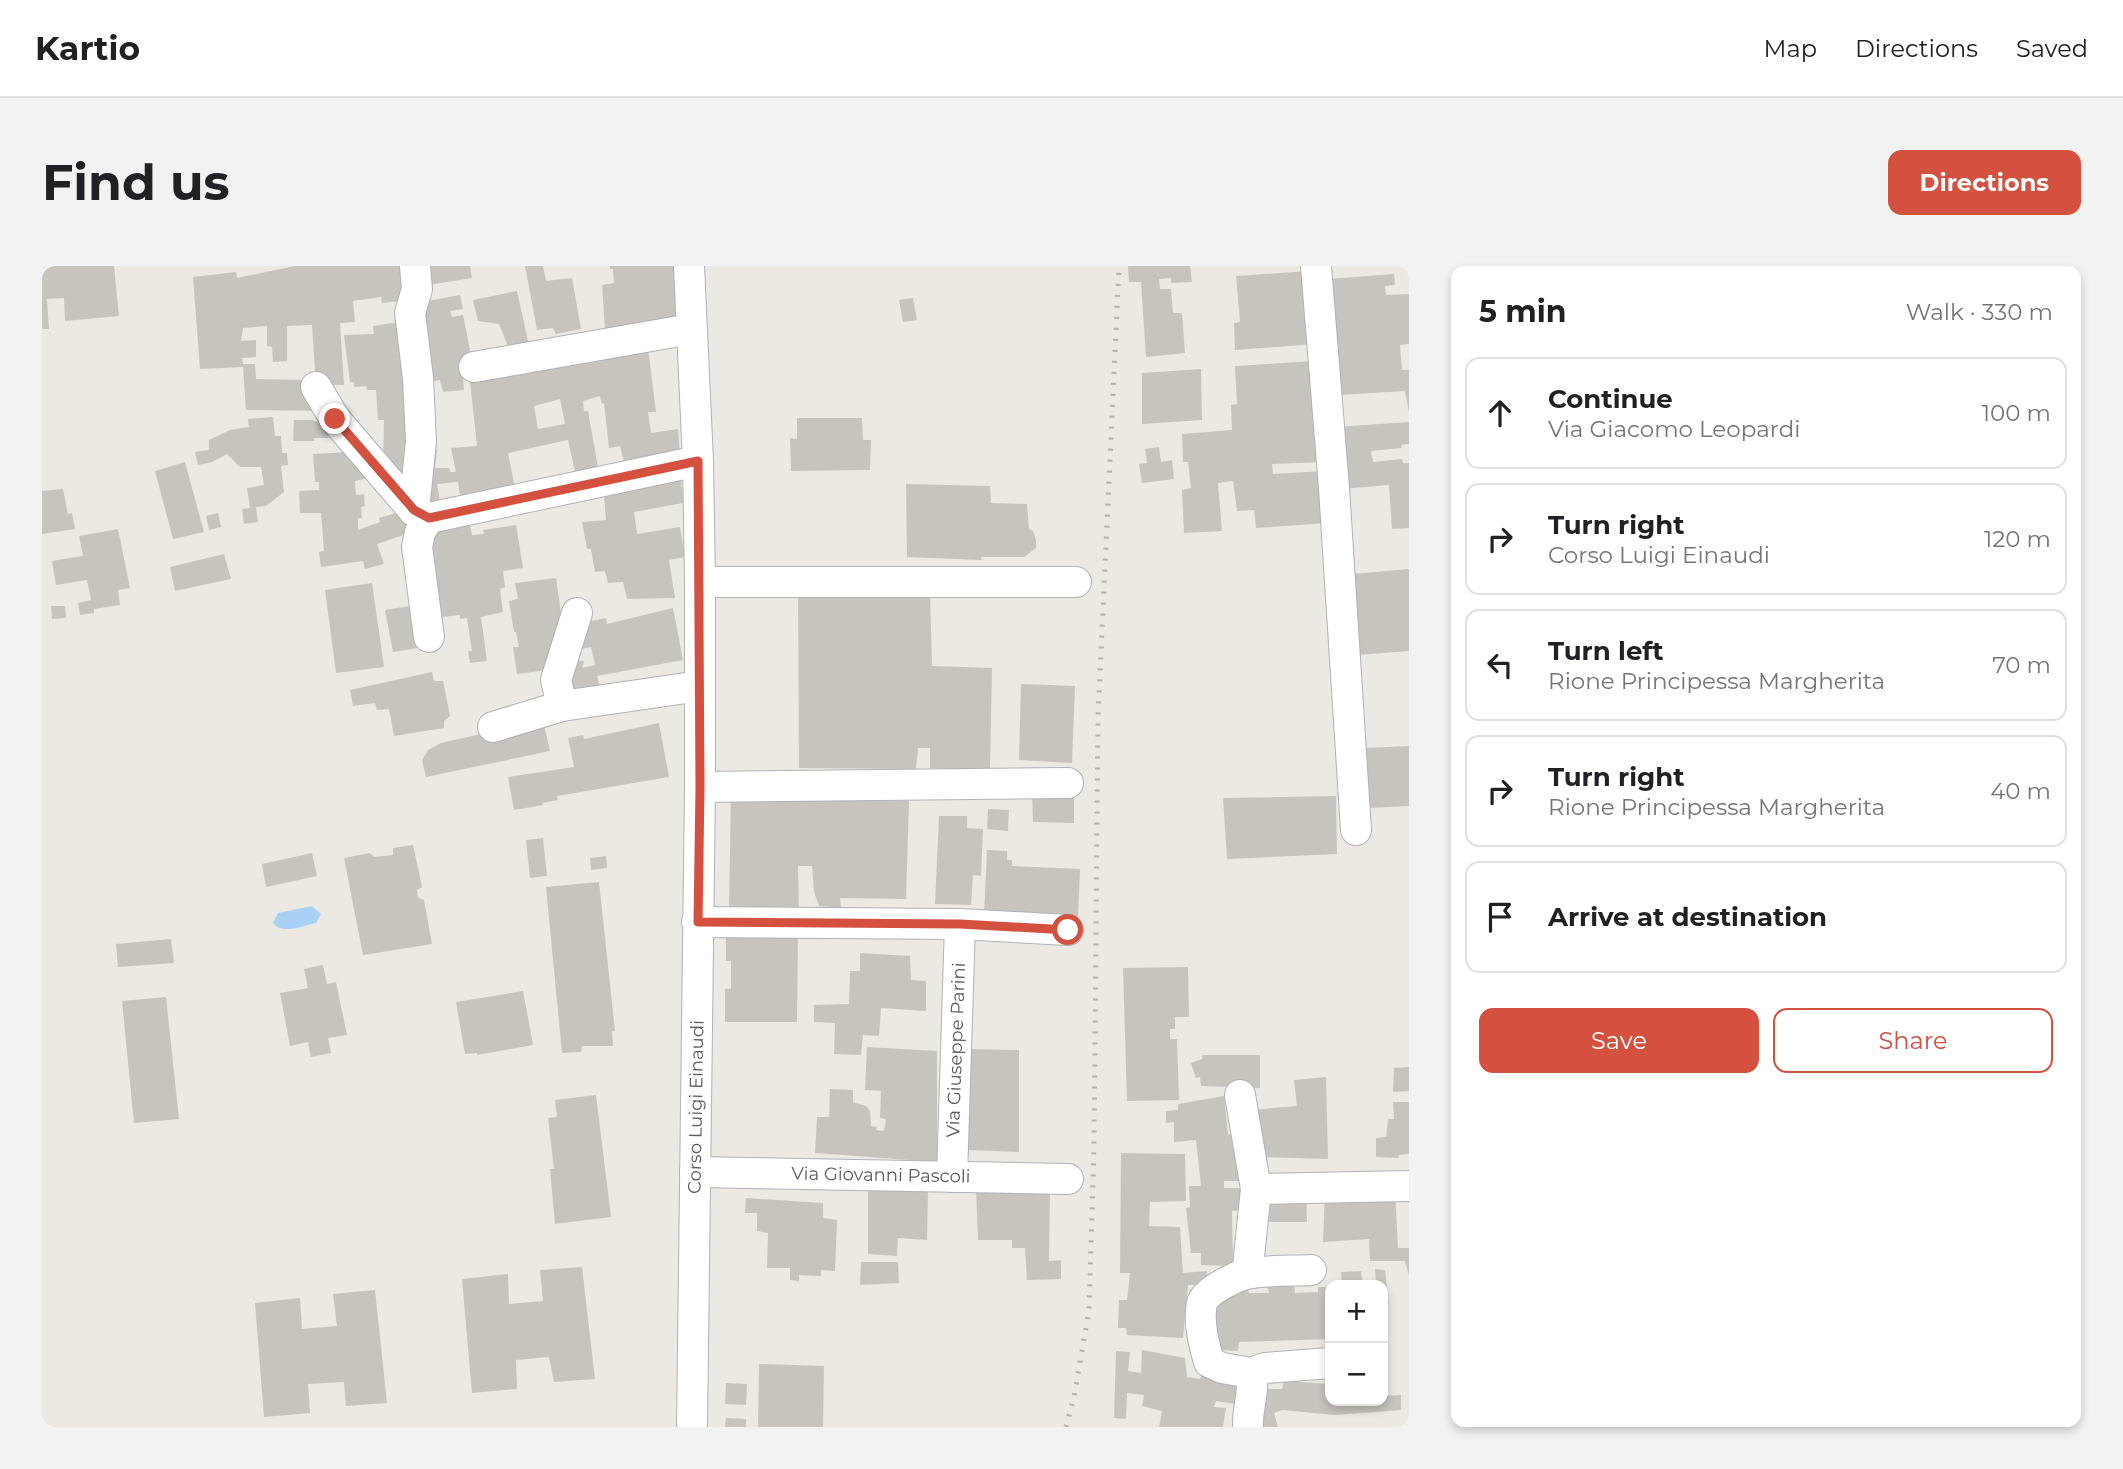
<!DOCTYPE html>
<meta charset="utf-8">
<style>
body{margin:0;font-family:Montserrat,sans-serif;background:#f2f2f2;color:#202124}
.controls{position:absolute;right:21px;bottom:21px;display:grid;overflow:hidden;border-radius:14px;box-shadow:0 4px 10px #0003}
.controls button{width:63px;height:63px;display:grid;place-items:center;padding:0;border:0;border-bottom:2px solid #e0e0e0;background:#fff;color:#202124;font:35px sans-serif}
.stop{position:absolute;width:21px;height:21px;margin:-16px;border:5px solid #d4503f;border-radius:50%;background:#fff}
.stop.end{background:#d4503f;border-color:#fff;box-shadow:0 2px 7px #0008}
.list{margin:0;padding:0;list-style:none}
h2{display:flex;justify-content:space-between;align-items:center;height:91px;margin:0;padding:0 28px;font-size:30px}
h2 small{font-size:23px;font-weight:400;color:#757577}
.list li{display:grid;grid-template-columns:46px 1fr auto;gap:21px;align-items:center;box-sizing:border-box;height:112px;margin:0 14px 14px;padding:0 14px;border:2px solid #e0e0e0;border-radius:14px}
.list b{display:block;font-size:26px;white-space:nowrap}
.list p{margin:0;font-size:23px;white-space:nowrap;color:#757577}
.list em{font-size:23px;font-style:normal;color:#757577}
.actions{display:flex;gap:14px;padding:21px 28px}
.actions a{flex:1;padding:16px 0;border:2px solid #d4503f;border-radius:14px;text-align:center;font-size:24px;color:#d4503f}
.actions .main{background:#d4503f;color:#fff}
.icon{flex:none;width:38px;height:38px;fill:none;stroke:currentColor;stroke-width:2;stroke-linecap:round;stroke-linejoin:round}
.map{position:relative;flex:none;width:1367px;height:1161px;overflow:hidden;border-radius:14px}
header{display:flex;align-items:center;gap:42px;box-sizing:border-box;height:98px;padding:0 35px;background:#fff;border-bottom:2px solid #e0e0e0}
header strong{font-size:33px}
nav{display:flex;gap:38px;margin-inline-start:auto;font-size:24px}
.intro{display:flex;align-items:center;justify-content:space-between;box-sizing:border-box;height:168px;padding:0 42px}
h1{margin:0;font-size:49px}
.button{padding:18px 32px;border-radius:14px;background:#d4503f;color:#fff;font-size:24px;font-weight:700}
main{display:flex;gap:42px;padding:0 42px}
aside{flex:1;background:#fff;border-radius:14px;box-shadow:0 4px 10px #0003}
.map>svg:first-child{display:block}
.water{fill:#a8d1f5}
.building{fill:#c7c4be;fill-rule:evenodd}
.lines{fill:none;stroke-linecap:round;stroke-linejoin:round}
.minor-casing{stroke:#afb2b6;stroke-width:32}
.minor{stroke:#fff;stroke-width:30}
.rail{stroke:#b0b1b1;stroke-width:5;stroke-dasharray:2 9;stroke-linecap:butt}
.route{stroke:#d4503f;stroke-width:9}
.labels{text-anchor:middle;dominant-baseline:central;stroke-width:7;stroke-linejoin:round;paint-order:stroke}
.street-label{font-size:18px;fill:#5a5d61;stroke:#fff}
</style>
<header>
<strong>Kartio</strong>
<nav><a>Map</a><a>Directions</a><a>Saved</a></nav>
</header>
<div class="intro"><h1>Find us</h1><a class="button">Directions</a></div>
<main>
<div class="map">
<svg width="1367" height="1161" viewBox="0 0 1367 1161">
<rect width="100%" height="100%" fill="#ebe9e2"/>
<path class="water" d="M 270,640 L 279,648 L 274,657 C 260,660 240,669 231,657 L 236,647 Z"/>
<g class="building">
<polygon points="0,0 72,0 77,50 23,55 22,32 5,33 7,63 0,63"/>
<polygon points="253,0 369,0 368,34 340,37 339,31 311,35 313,56 298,57 302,119 280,119 273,105 270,59 245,60 245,95 231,96 230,81 225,80 225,60 201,62 199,75 214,74 214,91 200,92 201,98 213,98 214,113 267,114 279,145 204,144 201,101 158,103 151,11 194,6 195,12"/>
<polygon points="384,0 428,0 430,12 387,19"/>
<polygon points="483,0 501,0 504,15 530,12 539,63 514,68 511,62 495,64"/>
<polygon points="568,0 635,0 636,60 563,65 560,19 572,17 571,3 568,3"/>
<polygon points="1086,0 1148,0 1150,16 1129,17 1129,12 1117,13 1118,23 1129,23 1131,47 1140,47 1143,87 1104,91 1099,16 1087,16"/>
<polygon points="1267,5 1273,78 1193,84 1192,57 1198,56 1194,10"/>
<polygon points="1352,8 1353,19 1343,20 1344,29 1367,28 1367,78 1358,79 1360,104 1367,104 1367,146 1363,125 1297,129 1286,13"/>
<polygon points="475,25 488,84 469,88 457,58 436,55 431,34"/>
<polygon points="418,29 421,43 408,45 410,51 421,49 429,89 419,92 422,124 401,126 398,114 382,117 380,36"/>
<polygon points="871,32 875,54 861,56 857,34"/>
<polygon points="364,55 372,213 341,204 342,154 336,154 334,124 325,124 324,120 312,121 312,116 308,116 302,69 332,68 331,60"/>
<path d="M 605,74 L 614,146 L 606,146 L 609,167 L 636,163 L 638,190 L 584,202 L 578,180 L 567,182 L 562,137 L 560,138 L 558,130 L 541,135 L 542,145 L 546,145 L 557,207 L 534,210 L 526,174 L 466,187 L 474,227 L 419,236 L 416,216 L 395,218 L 399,240 L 386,240 L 385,183 L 395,184 L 393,202 L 407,202 L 408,206 L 414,206 L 409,182 L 435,180 L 427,107 ZM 518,133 L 523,158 L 496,163 L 492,140 Z"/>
<polygon points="1271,95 1282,196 1230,198 1231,208 1283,205 1286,257 1214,262 1212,244 1195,245 1191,215 1176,217 1180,265 1142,267 1140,224 1149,222 1146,196 1141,196 1140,168 1190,164 1189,139 1195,138 1193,100"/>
<polygon points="1159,103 1160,154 1100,158 1100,107"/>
<polygon points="231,151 233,170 239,170 240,187 245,187 246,199 239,200 242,226 224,240 214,241 216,256 202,258 200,243 208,242 205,222 222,219 219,201 198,201 185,188 170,196 156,199 153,186 167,184 167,174 188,164 207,161 206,153"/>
<polygon points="755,152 820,152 821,174 829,174 828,204 749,205 748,172 755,173"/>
<polygon points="252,154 270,154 287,161 286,172 272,172 272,175 251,175"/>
<polygon points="1367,156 1367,178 1359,179 1360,182 1329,185 1331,196 1360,193 1361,197 1367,197 1367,262 1350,263 1347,219 1300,223 1294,161"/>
<polygon points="1117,181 1119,196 1130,194 1132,213 1100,217 1097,198 1105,197 1103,183"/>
<polygon points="308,186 334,210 313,215 314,229 322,228 323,240 319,241 320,252 316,252 316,264 338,256 337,252 354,247 353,244 376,264 335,278 342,298 323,303 321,295 279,301 277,286 282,285 279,247 258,247 257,225 277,224 277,216 273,216 271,188"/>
<polygon points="143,196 162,266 131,273 113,205"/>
<polygon points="638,202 641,237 592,246 595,268 638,261 643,291 627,294 633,332 585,333 581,316 566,317 563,305 553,306 549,283 545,283 540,256 564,254 561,217"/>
<polygon points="864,218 948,220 949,237 985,238 987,263 991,265 994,274 994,282 982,291 939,291 940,294 865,291"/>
<polygon points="21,223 26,248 30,247 33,263 0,268 0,225"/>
<polygon points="176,247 179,261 167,264 164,250"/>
<polygon points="426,251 430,269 442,268 441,264 474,259 481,302 461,305 463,321 458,323 461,346 439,351 445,395 428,397 426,385 430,385 425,352 418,353 418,349 400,351 385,273 395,265 407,263 405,254"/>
<polygon points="76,263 88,322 76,324 78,339 52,343 52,347 38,349 36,337 49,334 45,314 14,319 10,295 41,290 37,270"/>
<polygon points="182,288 189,313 133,325 128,301"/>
<polygon points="1367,303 1367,385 1315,389 1314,366 1317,366 1310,308"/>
<polygon points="514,312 523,375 513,403 475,408 471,381 477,381 474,366 472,366 467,335 476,333 473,317"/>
<polygon points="330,317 342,401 294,407 283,324"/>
<polygon points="756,323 888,326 890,400 950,402 948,504 888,502 888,482 876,482 874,503 757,502"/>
<polygon points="380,338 389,380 351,386 343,344"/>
<polygon points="9,340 23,340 24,352 10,353"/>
<polygon points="631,342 641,394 555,410 559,425 529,426 530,394 542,395 540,402 553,399 549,381 535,384 545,356 564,352 565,358"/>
<polygon points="390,406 392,415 401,415 408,450 402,455 402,462 352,470 347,443 335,444 333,437 311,440 308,424"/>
<polygon points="979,418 1033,420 1030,497 977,494"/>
<polygon points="501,454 508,485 384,511 380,494 386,484 399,477"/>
<polygon points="617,457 627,511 515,530 516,534 500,537 501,539 472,544 466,511 532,501 526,472 541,469 542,473"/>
<polygon points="1367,480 1367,540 1326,542 1323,482"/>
<polygon points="689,528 801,534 867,535 864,633 798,632 799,642 777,640 772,626 770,600 756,600 757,644 687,642"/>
<polygon points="990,528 1032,529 1032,557 991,556"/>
<polygon points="1294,530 1295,588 1185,593 1181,532"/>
<polygon points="946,543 967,544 966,565 945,563"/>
<polygon points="897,550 925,550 925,562 941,563 939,610 931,609 929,639 893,638"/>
<polygon points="501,572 505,610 488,612 484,574"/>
<polygon points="371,579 380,621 375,624 376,632 382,634 390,678 321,689 302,592 328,587 332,591 351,589 351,582"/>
<polygon points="945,584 965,585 965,594 970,594 970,600 1038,603 1036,651 942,649"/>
<polygon points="270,587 275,610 224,621 220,598"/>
<polygon points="564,590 565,602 549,604 548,592"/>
<polygon points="557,616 573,765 570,765 571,780 540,780 539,786 520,787 504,621"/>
<polygon points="684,666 756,667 755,756 683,756 683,723 689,723 689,695 684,695"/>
<polygon points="129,673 132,697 76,701 74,678"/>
<polygon points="818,687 868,690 869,714 884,715 884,745 839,742 837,770 821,769 819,789 792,788 793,757 772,756 772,739 807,738 808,705 818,705"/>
<polygon points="281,699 285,718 294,716 305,769 286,772 289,787 269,791 266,776 248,780 238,727 266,722 262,703"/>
<polygon points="1146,701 1147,751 1133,751 1133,763 1128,763 1128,773 1135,773 1137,834 1085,835 1081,702"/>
<polygon points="481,725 491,779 435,789 435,787 423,788 414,736"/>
<polygon points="124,731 137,853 92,857 80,735"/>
<polygon points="825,781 895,785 895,896 773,887 775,851 787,851 788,823 811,824 811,836 824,840 828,845 829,860 835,861 834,864 842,865 844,853 838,852 839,825 823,824"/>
<polygon points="927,783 977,784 977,886 926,884"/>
<polygon points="1160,789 1218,789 1218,822 1159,820 1158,811 1154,812 1149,797 1160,793"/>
<polygon points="1367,801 1367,825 1351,826 1352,802"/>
<polygon points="1284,811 1286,893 1215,891 1209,844 1255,840 1252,814"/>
<polygon points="554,829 569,951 513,958 508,903 512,903 506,852 515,851 513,834"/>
<polygon points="1182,830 1186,868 1195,869 1198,915 1182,915 1182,922 1200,922 1202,944 1190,945 1191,1000 1159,999 1159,987 1149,987 1144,942 1148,941 1147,920 1159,920 1154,874 1132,876 1132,856 1124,857 1124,845 1136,844 1136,838"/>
<polygon points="1351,836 1367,836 1367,888 1356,889 1357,892 1334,891 1334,872 1344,871 1346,853 1352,853"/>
<polygon points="1079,887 1143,888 1144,935 1108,936 1107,960 1138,961 1141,1007 1165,1005 1164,1019 1146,1019 1141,1072 1085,1069 1084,1062 1076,1062 1077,1034 1085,1034 1088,1007 1078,1007"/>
<polygon points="826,921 886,922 885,974 856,972 855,990 826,988"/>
<polygon points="934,921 1008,924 1007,995 1019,994 1019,1013 985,1014 983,982 970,982 970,974 936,974"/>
<polygon points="1223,923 1264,923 1265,956 1220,956"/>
<polygon points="1353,923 1356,982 1367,982 1367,1009 1363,995 1328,995 1327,973 1281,976 1283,924"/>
<polygon points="704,932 781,937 781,952 795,954 793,1005 779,1004 779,1010 757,1009 757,1015 748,1014 748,1002 725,1002 726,967 715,965 715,947 703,947"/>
<polygon points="819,996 856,996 857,1017 818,1019"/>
<polygon points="540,1001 553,1113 512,1116 507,1091 474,1094 475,1123 430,1127 420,1013 466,1008 467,1038 501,1035 498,1004"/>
<polygon points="1333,1003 1343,1004 1347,1038 1341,1039 1341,1019 1334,1019"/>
<polygon points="1319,1005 1321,1019 1300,1019 1299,1006"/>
<polygon points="1252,1017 1253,1027 1276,1026 1276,1021 1288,1021 1288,1073 1197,1076 1196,1085 1173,1084 1167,1043 1191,1023 1206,1024 1207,1027 1227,1027 1225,1019"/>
<polygon points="333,1024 345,1137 304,1140 302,1116 266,1118 268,1147 222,1151 213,1037 258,1032 260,1063 295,1060 291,1028"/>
<polygon points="1100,1084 1143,1092 1145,1111 1158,1113 1160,1108 1204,1115 1201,1139 1174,1135 1172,1141 1184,1142 1181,1161 1117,1161 1120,1145 1100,1140 1102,1129 1085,1127 1084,1153 1072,1152 1074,1085 1088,1086 1086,1105 1099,1107"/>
<polygon points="717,1098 782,1100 781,1161 716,1161"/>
<polygon points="1242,1115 1288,1118 1288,1135 1341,1135 1341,1121 1343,1121 1344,1130 1359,1129 1359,1144 1292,1149 1240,1144 1232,1147 1236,1161 1212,1161 1220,1123 1240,1123"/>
<polygon points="684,1117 705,1118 704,1139 683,1138"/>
<polygon points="684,1152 704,1153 704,1161 683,1161"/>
</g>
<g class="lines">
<g class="minor-casing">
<g id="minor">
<polyline points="647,0 656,195 658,316 658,521 650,1161"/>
<polyline points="1274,0 1292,222 1314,564"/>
<polyline points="432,101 649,63"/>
<polyline points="274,121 293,153 372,245 387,252 656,195"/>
<polyline points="372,245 379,175 376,112 368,47 375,23 373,0"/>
<polyline points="387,252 378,266 375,281 387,371"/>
<polyline points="658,316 1034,316"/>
<polyline points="520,440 514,414 535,347"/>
<polyline points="451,461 520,440 658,420"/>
<polyline points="658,521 1026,517"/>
<polyline points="655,656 918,658 1026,664"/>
<polyline points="1198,829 1214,923"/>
<polyline points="653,906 1026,913"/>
<polyline points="910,911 918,658"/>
<polyline points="1206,1000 1214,923 1367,920"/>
<polyline points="1209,1107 1223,1102 1288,1097"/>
<path d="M 1206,1161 C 1205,1142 1213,1125 1209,1107 L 1180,1102 L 1167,1096 C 1162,1078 1156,1056 1160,1037 C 1163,1025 1193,1011 1204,1008 C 1224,1004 1249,1005 1269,1004"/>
</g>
</g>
<use href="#minor" class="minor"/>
<polyline class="rail" points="1024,1161 1032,1131 1047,1044 1052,881 1056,451 1077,0"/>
</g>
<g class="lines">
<polyline class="route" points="293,153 372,244 387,252 656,195 658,521 656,656 918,658 1026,664"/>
</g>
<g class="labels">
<g class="street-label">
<text transform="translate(914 784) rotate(-88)">Via Giuseppe Parini</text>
<text transform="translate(654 841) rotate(-89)">Corso Luigi Einaudi</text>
<text transform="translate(839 909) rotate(1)">Via Giovanni Pascoli</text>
</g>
</g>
</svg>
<div class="controls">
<button>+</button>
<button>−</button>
</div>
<div class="stop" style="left:1026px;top:664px"></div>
<div class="stop end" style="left:293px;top:153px"></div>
</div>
<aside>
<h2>5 min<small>Walk · 330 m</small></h2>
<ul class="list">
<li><svg class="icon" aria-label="ahead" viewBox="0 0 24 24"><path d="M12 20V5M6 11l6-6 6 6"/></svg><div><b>Continue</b><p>Via Giacomo Leopardi</p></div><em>100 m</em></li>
<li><svg class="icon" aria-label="right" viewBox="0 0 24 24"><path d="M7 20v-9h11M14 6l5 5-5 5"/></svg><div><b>Turn right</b><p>Corso Luigi Einaudi</p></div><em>120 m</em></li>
<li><svg class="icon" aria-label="left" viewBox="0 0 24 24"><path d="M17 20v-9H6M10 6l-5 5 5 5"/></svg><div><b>Turn left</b><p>Rione Principessa Margherita</p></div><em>70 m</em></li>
<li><svg class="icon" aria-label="right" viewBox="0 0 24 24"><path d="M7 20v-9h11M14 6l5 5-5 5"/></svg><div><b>Turn right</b><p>Rione Principessa Margherita</p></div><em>40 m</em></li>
<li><svg class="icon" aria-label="arrive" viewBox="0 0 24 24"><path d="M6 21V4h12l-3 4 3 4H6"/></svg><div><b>Arrive at destination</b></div></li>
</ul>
<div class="actions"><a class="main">Save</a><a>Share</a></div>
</aside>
</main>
